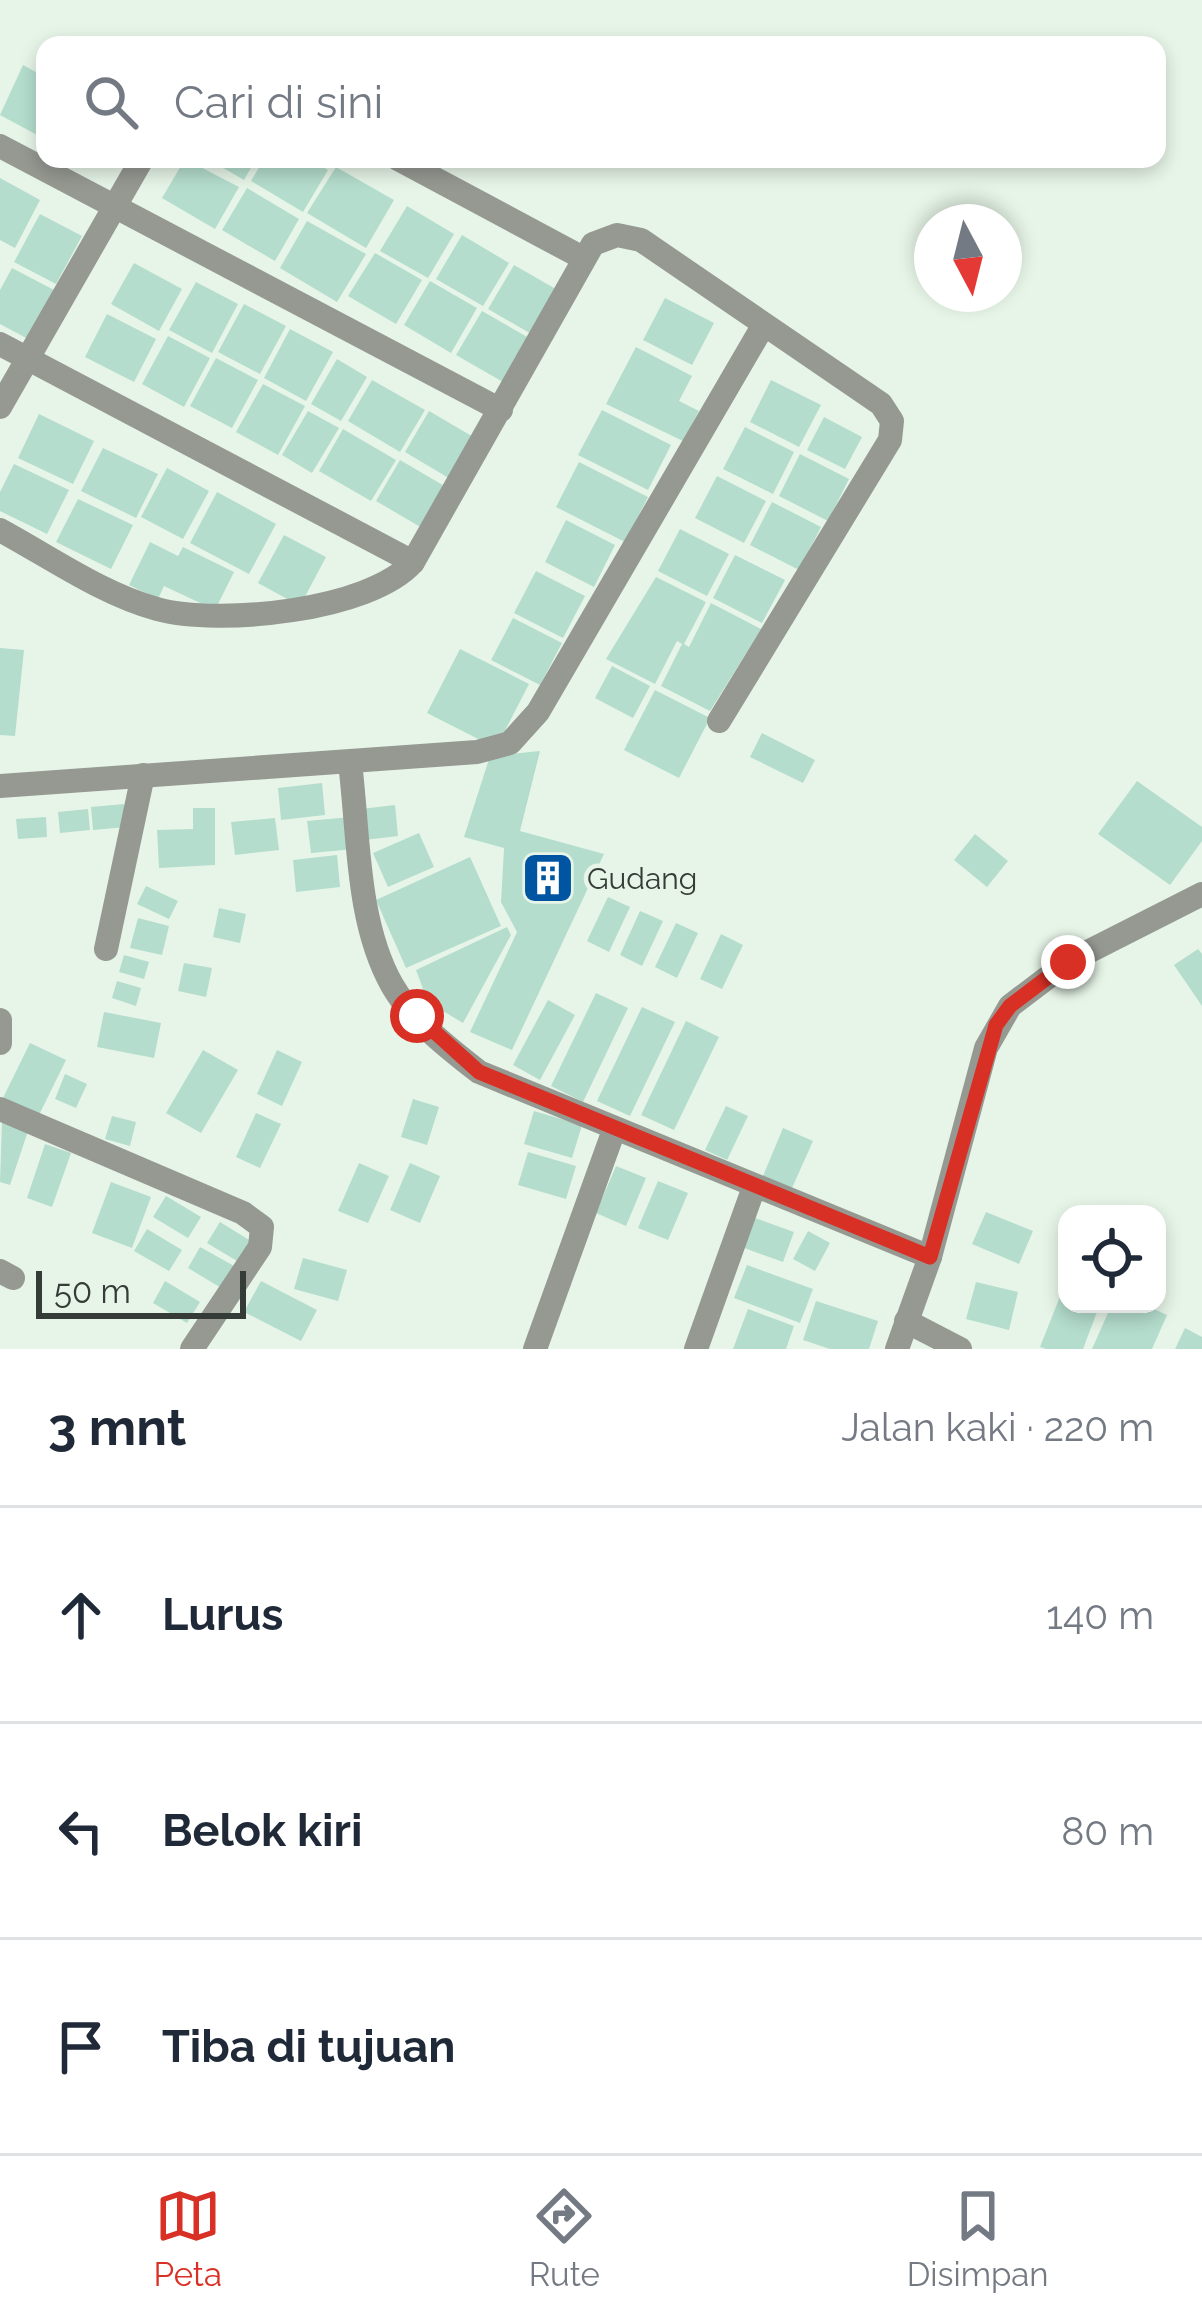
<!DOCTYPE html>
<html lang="id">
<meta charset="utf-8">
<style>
body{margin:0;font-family:Raleway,sans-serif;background:#f6f6f7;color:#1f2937}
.controls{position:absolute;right:36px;bottom:36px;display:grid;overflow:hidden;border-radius:24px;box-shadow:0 6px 18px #0003}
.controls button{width:108px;height:108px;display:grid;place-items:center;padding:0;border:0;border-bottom:3px solid #e0e1e3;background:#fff;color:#1f2937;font:60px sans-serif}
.compass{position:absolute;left:914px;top:204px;width:108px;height:108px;border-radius:50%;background:#fff;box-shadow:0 6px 18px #0003;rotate:173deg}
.scale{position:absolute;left:36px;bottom:30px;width:210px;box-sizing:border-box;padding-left:12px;border:6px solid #353b36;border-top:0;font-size:33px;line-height:42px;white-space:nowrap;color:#353b36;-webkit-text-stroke:9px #e7f5e8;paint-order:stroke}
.stop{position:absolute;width:36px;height:36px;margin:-27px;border:9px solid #d93025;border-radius:50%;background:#fff}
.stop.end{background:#d93025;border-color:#fff;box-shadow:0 3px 12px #0008}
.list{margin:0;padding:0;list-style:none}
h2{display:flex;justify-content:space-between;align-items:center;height:156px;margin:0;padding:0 48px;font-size:51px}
h2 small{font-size:39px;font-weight:400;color:#747a83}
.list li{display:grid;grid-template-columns:78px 1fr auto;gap:36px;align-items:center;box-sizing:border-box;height:216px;padding:0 48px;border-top:3px solid #e0e1e3}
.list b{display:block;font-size:45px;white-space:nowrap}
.list em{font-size:39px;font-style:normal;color:#747a83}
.icon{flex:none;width:66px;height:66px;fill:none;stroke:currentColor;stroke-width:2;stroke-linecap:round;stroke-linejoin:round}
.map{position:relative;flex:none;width:1202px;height:1349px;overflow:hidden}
.search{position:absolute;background:#fff;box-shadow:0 6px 18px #0003;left:36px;right:36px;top:36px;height:132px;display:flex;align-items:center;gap:30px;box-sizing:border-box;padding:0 42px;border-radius:24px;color:#747a83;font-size:45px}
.sheet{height:804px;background:#fff}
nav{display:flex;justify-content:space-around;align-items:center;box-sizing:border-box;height:168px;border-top:3px solid #e0e1e3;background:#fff;font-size:33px;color:#747a83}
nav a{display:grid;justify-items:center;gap:6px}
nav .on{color:#d93025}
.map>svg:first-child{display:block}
.building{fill:#b4ddcd}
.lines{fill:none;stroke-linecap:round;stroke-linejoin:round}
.minor{stroke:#969992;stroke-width:24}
.route{stroke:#d93025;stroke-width:15}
.labels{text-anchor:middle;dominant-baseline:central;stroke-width:9;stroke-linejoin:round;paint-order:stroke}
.poi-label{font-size:30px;fill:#353b36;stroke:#e7f5e8;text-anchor:start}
</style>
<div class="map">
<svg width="1202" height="1349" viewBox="0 0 1202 1349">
<rect width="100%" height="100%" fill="#e7f5e8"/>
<g class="building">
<polygon points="23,65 45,77 45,125 39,136 0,115"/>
<polygon points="185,159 239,187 215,229 162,198"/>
<polygon points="208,159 256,159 244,180"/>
<polygon points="264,159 309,159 328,170 303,212 251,181"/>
<polygon points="336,167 394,200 366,248 307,213"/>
<polygon points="0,178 40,200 15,248 0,240"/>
<polygon points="247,188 299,219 275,261 222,230"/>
<polygon points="407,206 454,234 428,278 380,251"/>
<polygon points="40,214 82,236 56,284 14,262"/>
<polygon points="307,221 366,254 337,302 280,268"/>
<polygon points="462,235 509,263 483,306 436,279"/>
<polygon points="375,253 422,280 396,324 348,296"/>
<polygon points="134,263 182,289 159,331 111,304"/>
<polygon points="514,265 561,292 535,336 488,309"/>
<polygon points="12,268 54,290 28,339 0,324 0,290"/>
<polygon points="430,281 477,308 451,353 404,325"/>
<polygon points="196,282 238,304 212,353 169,330"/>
<polygon points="665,298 714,323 692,365 643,340"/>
<polygon points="244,304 286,326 260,374 218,352"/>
<polygon points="482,311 529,338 503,382 456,355"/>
<polygon points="107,314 156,339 134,382 85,357"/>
<polygon points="290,329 333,352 306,401 264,378"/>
<polygon points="168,336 210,358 184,407 142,384"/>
<polygon points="636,347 692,376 679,401 699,411 683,441 606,404"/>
<polygon points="216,358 258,380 232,428 190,406"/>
<polygon points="337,359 367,377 341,421 311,404"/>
<polygon points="372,380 425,410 400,452 348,421"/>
<polygon points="771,380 821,405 799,447 750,422"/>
<polygon points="263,384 305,406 278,455 236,432"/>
<polygon points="602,410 671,445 648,490 578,455"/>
<polygon points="308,411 339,428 312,473 282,455"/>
<polygon points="429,411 482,442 457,483 405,452"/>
<polygon points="39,414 94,441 73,484 18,458"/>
<polygon points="824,417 862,437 845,469 807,450"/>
<polygon points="745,427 794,452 773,494 723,469"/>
<polygon points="343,429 396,460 371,501 319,471"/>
<polygon points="103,448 158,474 136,518 81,491"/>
<polygon points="800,454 849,479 828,521 779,496"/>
<polygon points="400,460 453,491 429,532 376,501"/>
<polygon points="579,462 648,497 625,542 556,507"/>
<polygon points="14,464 69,490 47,534 0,511 0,492"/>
<polygon points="167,468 209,491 183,539 141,517"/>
<polygon points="717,476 766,501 744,543 695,518"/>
<polygon points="217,492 276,524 249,574 190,543"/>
<polygon points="78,499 133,525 111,569 56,542"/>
<polygon points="772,502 821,527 799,570 750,545"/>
<polygon points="566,520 615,545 594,587 545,562"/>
<polygon points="680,529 729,554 707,596 658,571"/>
<polygon points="284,535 326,557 300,606 258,583"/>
<polygon points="150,542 178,556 183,547 234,572 215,610 164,586 158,599 129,585"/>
<polygon points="735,555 785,580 762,623 713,598"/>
<polygon points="536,571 585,596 563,638 514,613"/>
<polygon points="656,577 706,602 684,644 689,647 711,603 761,629 710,711 661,686 682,644 677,641 655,684 606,659"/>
<polygon points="513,618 562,643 540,685 491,660"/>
<polygon points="0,648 24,650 15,736 0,735"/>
<polygon points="460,649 529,684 496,748 427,713"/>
<polygon points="612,666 650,686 633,718 595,698"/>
<polygon points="655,690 710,718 679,778 624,750"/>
<polygon points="762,733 815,760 803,783 750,757"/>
<polygon points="540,751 520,831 604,854 512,1050 470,1032 517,932 501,902 504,848 464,837 490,756"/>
<polygon points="1137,781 1202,827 1202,841 1170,885 1098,834"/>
<polygon points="322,783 325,815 281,820 278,788"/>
<polygon points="124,804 126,827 93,830 91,807"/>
<polygon points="395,805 398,836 364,840 361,809"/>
<polygon points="193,808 215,808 215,865 159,868 157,830 193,829"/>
<polygon points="88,809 90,830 60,833 58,812"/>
<polygon points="46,817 47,837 18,839 16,819"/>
<polygon points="351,817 355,849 311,853 307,821"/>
<polygon points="275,818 279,850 235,855 231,822"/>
<polygon points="419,833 434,867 388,887 373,853"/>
<polygon points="975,834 1008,861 987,887 954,860"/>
<polygon points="337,855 340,887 296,892 293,860"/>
<polygon points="470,857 501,926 406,968 376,900"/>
<polygon points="146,886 178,901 169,919 137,904"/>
<polygon points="608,897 630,907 609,952 587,941"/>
<polygon points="219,908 246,914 240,943 213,937"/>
<polygon points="640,911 663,921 642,966 620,955"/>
<polygon points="138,918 169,926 162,955 130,948"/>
<polygon points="676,923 698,933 677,978 655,967"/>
<polygon points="507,927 511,935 463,1023 428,1002 416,970"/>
<polygon points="721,934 743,945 722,989 700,979"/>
<polygon points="1198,949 1202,954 1202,1006 1174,965"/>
<polygon points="124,955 149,962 144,979 119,972"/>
<polygon points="184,963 212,968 206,997 178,991"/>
<polygon points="117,981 141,988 136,1006 112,998"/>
<polygon points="596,993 628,1008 583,1102 551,1086"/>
<polygon points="548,1000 575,1015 540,1080 513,1065"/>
<polygon points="642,1007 675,1022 630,1116 597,1101"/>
<polygon points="104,1012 161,1023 154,1058 97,1047"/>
<polygon points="686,1021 719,1037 674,1130 641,1115"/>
<polygon points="30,1043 66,1060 38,1117 2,1100"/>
<polygon points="203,1050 238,1070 201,1133 166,1113"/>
<polygon points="277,1050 302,1062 282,1106 257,1094"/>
<polygon points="65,1074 87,1084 76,1108 55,1099"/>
<polygon points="413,1099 439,1107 427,1145 401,1137"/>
<polygon points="726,1106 748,1116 727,1160 705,1150"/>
<polygon points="534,1111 582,1125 572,1158 524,1144"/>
<polygon points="256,1113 281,1124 260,1168 236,1157"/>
<polygon points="112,1116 136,1122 130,1146 105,1139"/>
<polygon points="2,1122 28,1131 10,1185 0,1182"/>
<polygon points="783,1128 813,1141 792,1188 763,1176"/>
<polygon points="45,1144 71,1153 52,1207 27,1198"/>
<polygon points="528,1152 576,1166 566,1199 518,1185"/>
<polygon points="359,1163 389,1176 368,1223 338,1211"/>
<polygon points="410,1163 440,1176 420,1223 390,1210"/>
<polygon points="616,1166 646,1178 626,1226 596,1213"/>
<polygon points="658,1181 688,1193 668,1240 638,1228"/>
<polygon points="111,1182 151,1197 132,1248 92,1233"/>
<polygon points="166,1196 201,1217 188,1238 153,1217"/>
<polygon points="986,1212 1033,1231 1019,1264 972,1244"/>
<polygon points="747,1215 794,1232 783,1262 736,1245"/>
<polygon points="220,1222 254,1243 242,1264 207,1243"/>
<polygon points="147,1229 182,1250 169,1271 134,1251"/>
<polygon points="808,1231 830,1243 815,1271 793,1259"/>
<polygon points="200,1247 236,1267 223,1289 188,1268"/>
<polygon points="303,1258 347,1270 338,1301 294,1289"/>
<polygon points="747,1265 813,1289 800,1323 734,1298"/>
<polygon points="1067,1279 1067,1304 1100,1304 1083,1349 1046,1349 1040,1347"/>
<polygon points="165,1281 200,1302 187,1323 153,1303"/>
<polygon points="261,1281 317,1310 301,1341 244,1312"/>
<polygon points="976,1282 1018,1292 1009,1330 966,1319"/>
<polygon points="816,1301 878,1321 869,1349 830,1349 803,1340"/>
<polygon points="1112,1304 1143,1304 1167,1315 1152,1349 1092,1349"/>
<polygon points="748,1309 794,1326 786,1349 733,1349"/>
<polygon points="1185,1328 1202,1337 1202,1349 1175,1349"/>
</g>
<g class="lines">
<g class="minor">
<polyline points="0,146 501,410"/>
<polyline points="398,159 583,258"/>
<polyline points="0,344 413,562 593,244 617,235 641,240 881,404 892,421 890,440 719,721"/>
<polyline points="0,407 142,159"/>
<path d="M 0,530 C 50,557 102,594 157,609 C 218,626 370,611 413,562"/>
<path d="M 350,763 C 359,834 356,921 392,985 C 412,1020 448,1048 479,1072 L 930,1257 L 897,1349"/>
<polyline points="0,786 477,752 510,743 538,712 763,326"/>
<polyline points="106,949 143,775"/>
<polyline points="0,1020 0,1043"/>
<polyline points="0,1109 243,1213 262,1227 260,1247 192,1349"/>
<polyline points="930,1257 986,1048 1010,1006 1068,962 1202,894"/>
<polyline points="0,1271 13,1278"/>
<polyline points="906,1321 960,1349"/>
<polyline points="535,1349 614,1130"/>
<polyline points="696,1349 754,1187"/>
</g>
</g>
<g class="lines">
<polyline class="route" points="417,1016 479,1072 930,1257 996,1025 1010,1006 1068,962"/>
</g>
<defs>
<g id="building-square" transform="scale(2.7)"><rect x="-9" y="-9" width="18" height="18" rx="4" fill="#0055a3" stroke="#e7f5e8"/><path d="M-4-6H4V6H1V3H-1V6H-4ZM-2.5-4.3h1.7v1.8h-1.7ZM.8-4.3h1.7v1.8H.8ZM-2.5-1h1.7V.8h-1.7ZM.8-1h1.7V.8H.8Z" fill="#fff"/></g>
</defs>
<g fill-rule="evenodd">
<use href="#building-square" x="548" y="878"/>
</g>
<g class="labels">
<g class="poi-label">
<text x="587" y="878">Gudang</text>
</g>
</g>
</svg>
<div class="controls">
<button><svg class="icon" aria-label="locate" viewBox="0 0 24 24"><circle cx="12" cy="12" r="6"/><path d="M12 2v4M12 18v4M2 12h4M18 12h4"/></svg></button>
</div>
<svg class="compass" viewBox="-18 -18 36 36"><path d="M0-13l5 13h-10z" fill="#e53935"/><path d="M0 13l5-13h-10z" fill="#747a83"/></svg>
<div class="scale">50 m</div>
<div class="stop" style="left:417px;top:1016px"></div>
<div class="stop end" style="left:1068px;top:962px"></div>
<div class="search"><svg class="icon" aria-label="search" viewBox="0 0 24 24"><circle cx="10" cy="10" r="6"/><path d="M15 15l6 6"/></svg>Cari di sini</div>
</div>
<section class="sheet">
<h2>3 mnt<small>Jalan kaki · 220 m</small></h2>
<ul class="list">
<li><svg class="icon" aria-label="ahead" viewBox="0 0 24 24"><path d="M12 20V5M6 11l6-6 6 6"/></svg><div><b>Lurus</b></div><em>140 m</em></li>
<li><svg class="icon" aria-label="left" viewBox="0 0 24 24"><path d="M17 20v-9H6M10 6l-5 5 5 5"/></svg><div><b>Belok kiri</b></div><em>80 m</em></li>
<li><svg class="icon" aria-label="arrive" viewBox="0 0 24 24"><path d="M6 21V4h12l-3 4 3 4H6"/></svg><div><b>Tiba di tujuan</b></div></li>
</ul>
</section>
<nav>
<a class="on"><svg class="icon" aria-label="map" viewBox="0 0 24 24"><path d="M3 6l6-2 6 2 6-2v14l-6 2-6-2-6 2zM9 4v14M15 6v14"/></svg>Peta</a>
<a><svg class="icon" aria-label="directions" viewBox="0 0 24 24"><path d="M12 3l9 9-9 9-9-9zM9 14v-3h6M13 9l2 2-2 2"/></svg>Rute</a>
<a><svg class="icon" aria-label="saved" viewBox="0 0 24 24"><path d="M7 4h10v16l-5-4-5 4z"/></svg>Disimpan</a>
</nav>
